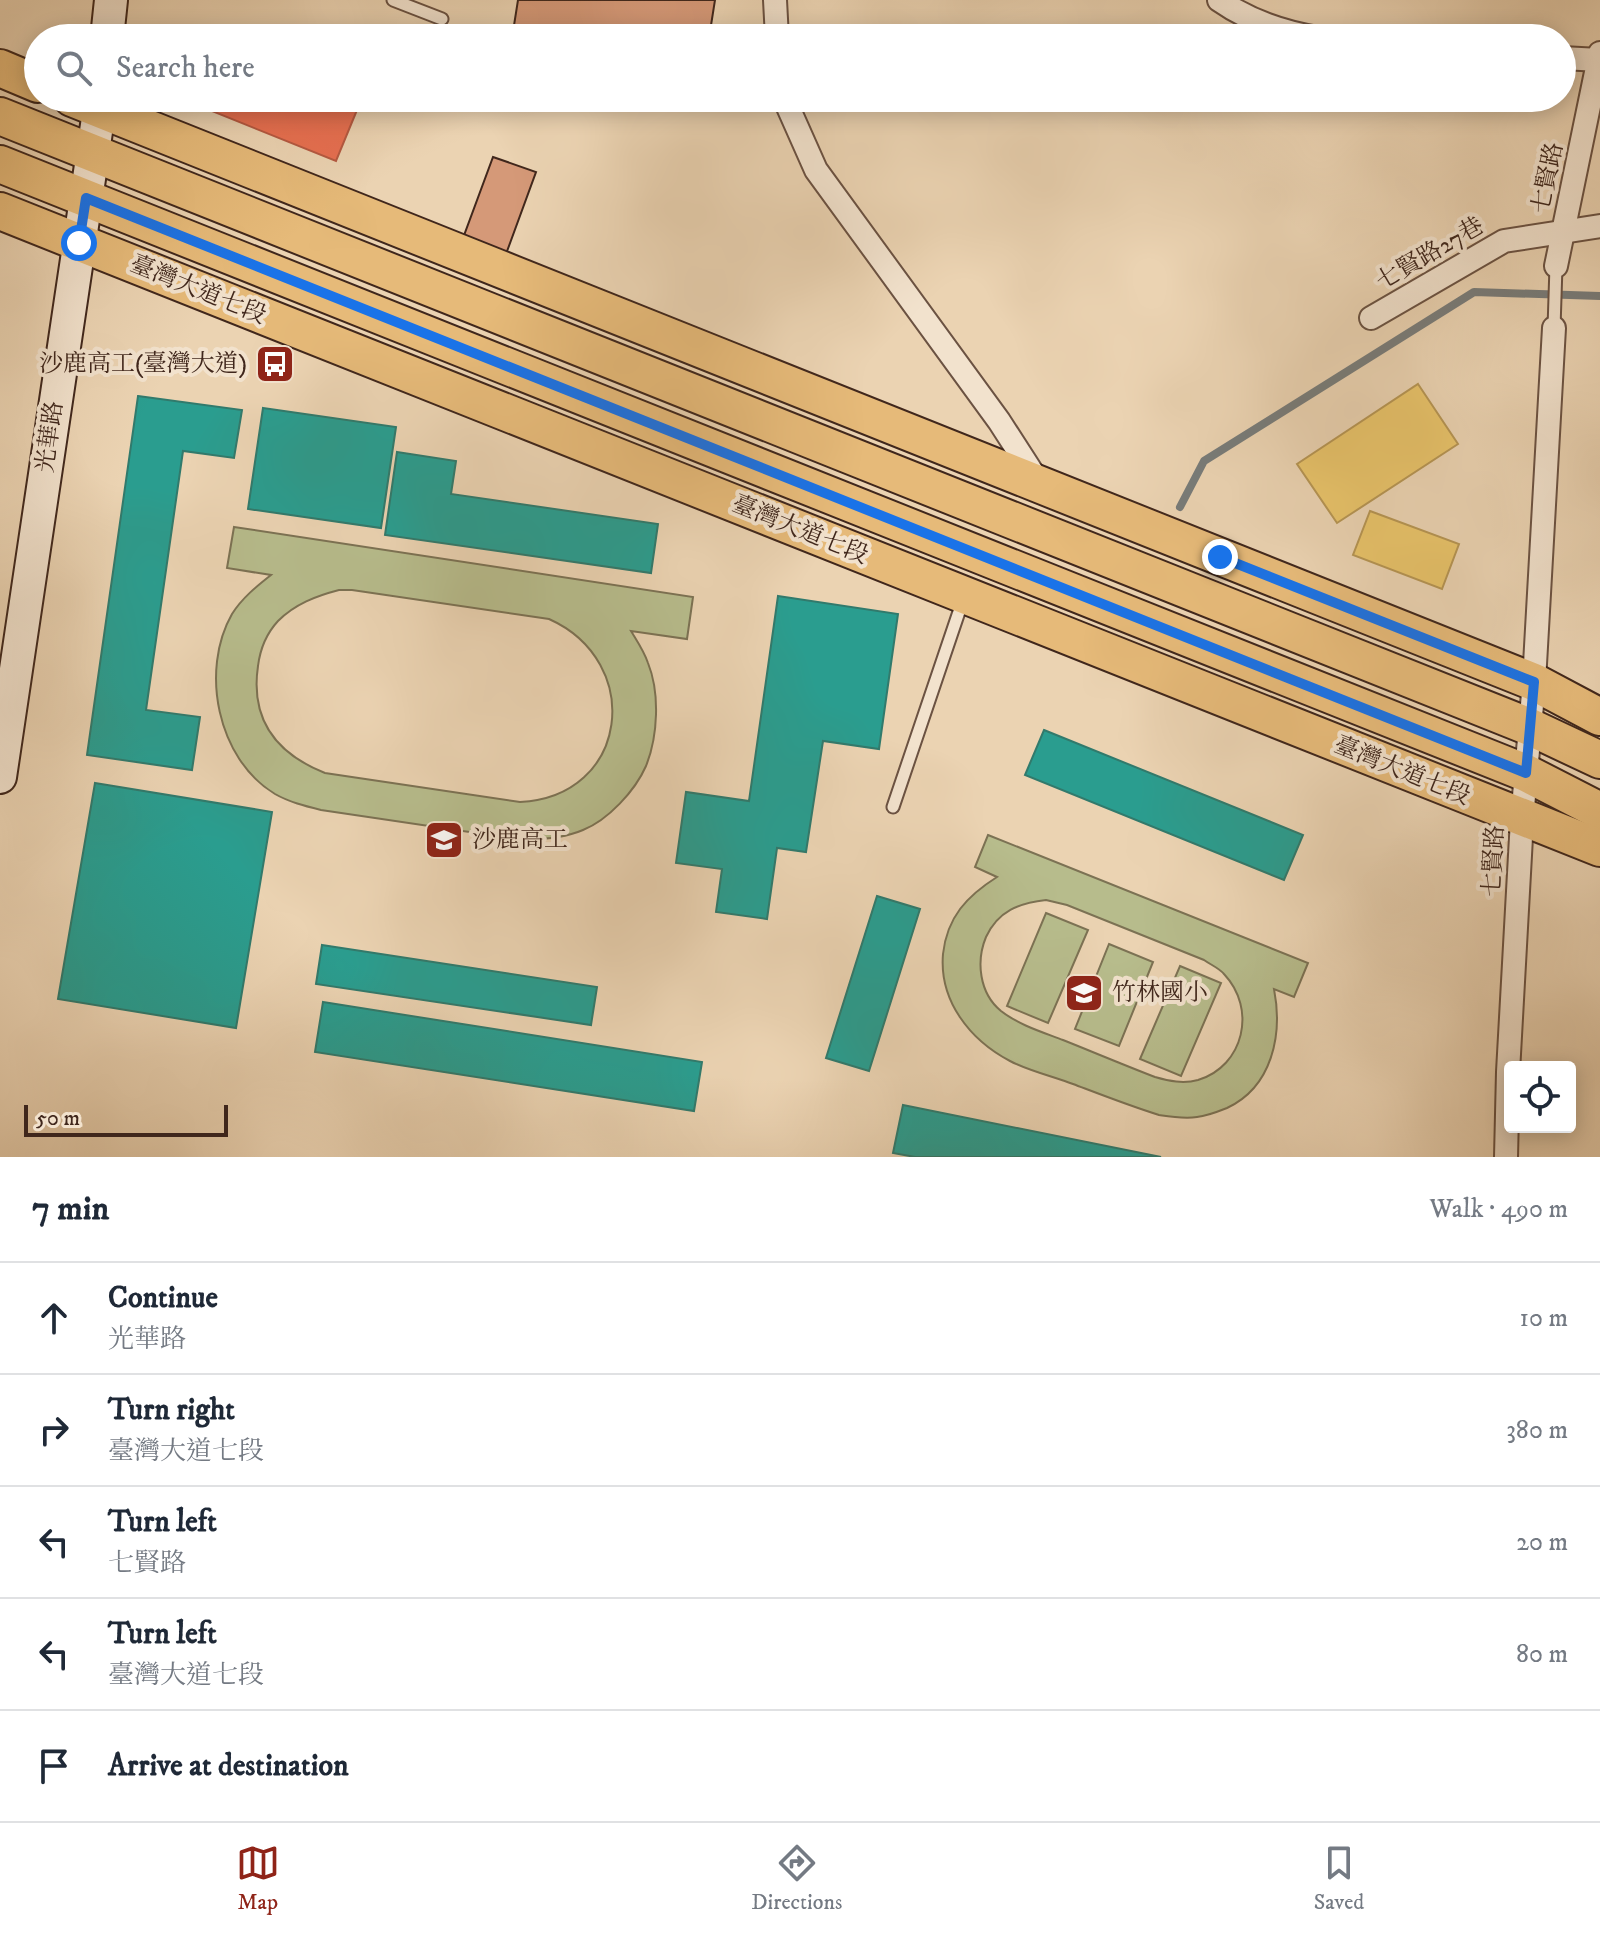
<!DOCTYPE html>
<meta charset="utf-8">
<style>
body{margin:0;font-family:"IM FELL DW Pica","Noto Serif TC",serif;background:#f6f6f7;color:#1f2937}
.controls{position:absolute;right:24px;bottom:24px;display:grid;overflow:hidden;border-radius:8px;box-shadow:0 4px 20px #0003}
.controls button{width:72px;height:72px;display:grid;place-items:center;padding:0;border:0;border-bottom:2px solid #e0e1e3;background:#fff;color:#1f2937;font:40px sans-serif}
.scale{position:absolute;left:24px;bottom:20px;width:204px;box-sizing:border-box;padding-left:8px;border:4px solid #40271c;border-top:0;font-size:22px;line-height:28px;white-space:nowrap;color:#40271c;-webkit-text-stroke:6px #f2e2cd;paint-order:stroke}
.stop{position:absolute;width:24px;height:24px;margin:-18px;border:6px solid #1a73e8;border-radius:50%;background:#fff}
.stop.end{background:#1a73e8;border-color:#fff;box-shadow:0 2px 8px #0008}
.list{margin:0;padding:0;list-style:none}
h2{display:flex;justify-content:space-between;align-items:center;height:104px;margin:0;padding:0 32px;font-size:34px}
h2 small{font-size:26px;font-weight:400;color:#747a83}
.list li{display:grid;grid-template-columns:52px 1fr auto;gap:24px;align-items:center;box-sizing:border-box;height:112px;padding:0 32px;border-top:2px solid #e0e1e3}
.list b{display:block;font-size:30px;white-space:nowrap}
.list p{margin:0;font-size:26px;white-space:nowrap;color:#747a83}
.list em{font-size:26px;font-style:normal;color:#747a83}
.icon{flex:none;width:44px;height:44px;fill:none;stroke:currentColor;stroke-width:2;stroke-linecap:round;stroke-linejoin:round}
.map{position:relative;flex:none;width:1600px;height:1157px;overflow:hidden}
.search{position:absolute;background:#fff;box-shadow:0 4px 20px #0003;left:24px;right:24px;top:24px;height:88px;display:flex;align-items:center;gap:20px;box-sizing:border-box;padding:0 28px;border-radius:44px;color:#747a83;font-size:30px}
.sheet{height:664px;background:#fff}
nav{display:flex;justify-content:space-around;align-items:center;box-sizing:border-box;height:112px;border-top:2px solid #e0e1e3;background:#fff;font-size:22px;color:#747a83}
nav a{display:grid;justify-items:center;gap:4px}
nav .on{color:#8f2418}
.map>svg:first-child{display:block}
.green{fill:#b7bc8c;stroke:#7c7254;stroke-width:2;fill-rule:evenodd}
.homes{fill:#e9c46a;stroke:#b69553;stroke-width:2}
.shops{fill:#e76f51;stroke:#b55941;stroke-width:2}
.schools{fill:#2a9d8f;stroke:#317a6c;stroke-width:2}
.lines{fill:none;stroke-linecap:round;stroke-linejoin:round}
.stream{stroke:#787c7a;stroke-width:8}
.building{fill:#d59978;stroke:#40271c;stroke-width:2}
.lane-casing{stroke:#6b5242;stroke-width:15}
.street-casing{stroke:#6b5242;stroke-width:26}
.secondary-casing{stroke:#40271c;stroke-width:36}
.primary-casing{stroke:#40271c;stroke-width:40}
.lane{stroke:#f2e2cd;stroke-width:11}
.street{stroke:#f2e2cd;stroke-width:22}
.secondary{stroke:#f2e2cd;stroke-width:32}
.primary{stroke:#e6ba79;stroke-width:36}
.route{stroke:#1a73e8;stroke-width:10}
.labels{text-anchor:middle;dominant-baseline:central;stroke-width:8;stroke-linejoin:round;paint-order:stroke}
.street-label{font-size:24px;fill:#40271c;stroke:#f2e2cd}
.poi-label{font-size:24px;fill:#40271c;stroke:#f2e2cd;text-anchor:start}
</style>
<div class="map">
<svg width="1600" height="1157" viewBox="0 0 1600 1157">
<rect width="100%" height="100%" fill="#ebd3b2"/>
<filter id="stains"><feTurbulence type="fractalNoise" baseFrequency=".0025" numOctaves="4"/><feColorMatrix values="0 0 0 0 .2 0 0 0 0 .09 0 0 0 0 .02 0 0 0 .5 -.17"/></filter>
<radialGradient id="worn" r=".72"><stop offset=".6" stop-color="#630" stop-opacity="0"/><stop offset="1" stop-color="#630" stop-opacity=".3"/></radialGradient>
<g class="green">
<path d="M 234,527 L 693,597 L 687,639 L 631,631 C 637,641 644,651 648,663 C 660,693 658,736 646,766 C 635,791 608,820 583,830 C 562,839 538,840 516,839 L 321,810 C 305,806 289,802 275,794 C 217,759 200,670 232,614 C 242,598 257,586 271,575 L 227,568 ZM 339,590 L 352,590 L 549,619 C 645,662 629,797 520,802 L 325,773 C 277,754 250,720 258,666 C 260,650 266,634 278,621 C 295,604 316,596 339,590 Z"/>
<path d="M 988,835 L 1308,963 L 1294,997 L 1274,989 C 1283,1035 1272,1087 1227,1108 C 1217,1112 1207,1116 1197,1117 C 1184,1119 1172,1117 1159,1115 C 1130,1106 1102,1095 1073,1084 C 1052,1076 1029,1071 1010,1061 C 970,1040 939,1001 943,954 C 947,917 967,896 997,877 L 975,867 ZM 1046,900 L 1067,905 L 1204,960 C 1211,965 1219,968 1224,974 C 1257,1009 1244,1066 1198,1080 C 1183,1084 1169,1081 1155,1077 C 1124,1065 1093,1052 1063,1040 C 1042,1032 1019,1025 1001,1011 C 979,993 976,961 986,937 C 998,911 1019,903 1046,900 Z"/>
<polygon points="1046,913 1088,930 1048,1023 1007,1006"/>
<polygon points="1109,944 1153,962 1119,1046 1075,1029"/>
<polygon points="1180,966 1221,983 1181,1076 1140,1059"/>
</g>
<g class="homes">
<polygon points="1418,384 1458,444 1337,523 1297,464"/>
<polygon points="1370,511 1459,544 1442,589 1353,555"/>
</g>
<polygon class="shops" points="206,98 326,98 357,110 336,161 202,107"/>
<g class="schools">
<polygon points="138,396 242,410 234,458 183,451 146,710 200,717 192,770 87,755"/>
<polygon points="263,408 396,427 381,528 248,509"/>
<polygon points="397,452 456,461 451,494 658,524 651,573 385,535"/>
<polygon points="778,596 898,614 879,749 823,741 806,852 777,848 767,919 716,912 722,869 676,863 686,792 749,801"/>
<polygon points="1044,730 1303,835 1284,880 1025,775"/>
<polygon points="95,783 272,812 236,1028 58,999"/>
<polygon points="877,896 920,909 869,1071 826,1058"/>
<polygon points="322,945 597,987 591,1025 316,984"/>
<polygon points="323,1002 702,1062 694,1111 315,1052"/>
<polygon points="903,1105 1161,1157 915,1157 893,1153"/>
</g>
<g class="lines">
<polyline class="stream" points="1180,507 1204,461 1474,292 1600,296"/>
</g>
<g class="building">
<polygon points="518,0 715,0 709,38 512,38"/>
<polygon points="493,157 536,172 502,265 459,249"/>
</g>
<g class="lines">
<g class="lane-casing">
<g id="lane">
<polyline points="393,0 442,19"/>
<polyline points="1554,328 1556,266"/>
<polyline points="893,807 963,600"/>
</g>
</g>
<g class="street-casing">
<g id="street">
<polyline points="775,0 777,38"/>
<path d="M 1219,0 C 1249,21 1282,32 1318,38"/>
<polyline points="1562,58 1600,60"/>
<polyline points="784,98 816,170 999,421 1039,483"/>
<polyline points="1556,266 1600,53"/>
<polyline points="1371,318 1504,241 1600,226"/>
<polyline points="1506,1157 1508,1072 1522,819 1534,682 1554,328"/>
</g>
</g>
<g class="secondary-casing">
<g id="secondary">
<polyline points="107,38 111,0"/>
<polyline points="0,777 101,98"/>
</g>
</g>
<g class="primary-casing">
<g id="primary">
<polyline points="0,68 38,84"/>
<polyline points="72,98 1534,682 1600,717"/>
<polyline points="0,116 1530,727 1600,760"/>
<polyline points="0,164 1526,773 1600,811"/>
<polyline points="0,211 1600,848"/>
</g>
</g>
<use href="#lane" class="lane"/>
<use href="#street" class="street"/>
<use href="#secondary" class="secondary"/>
<use href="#primary" class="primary"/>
</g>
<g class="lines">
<polyline class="route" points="79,243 86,198 1526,773 1534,682 1220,557"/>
</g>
<defs>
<g id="bus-square" transform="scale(2)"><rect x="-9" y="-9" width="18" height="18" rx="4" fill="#8f2418" stroke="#f2e2cd"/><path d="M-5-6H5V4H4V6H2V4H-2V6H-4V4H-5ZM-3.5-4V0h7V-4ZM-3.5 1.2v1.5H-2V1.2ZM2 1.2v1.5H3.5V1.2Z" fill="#fff"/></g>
<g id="school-square" transform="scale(2)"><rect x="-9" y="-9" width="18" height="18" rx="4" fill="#8f2418" stroke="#f2e2cd"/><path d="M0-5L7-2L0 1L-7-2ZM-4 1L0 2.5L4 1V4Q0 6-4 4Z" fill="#fff"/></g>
</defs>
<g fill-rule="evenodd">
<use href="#bus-square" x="275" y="364"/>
<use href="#school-square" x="444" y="840"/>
<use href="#school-square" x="1084" y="993"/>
</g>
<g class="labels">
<g class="street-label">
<text transform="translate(1548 178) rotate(-78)">七賢路</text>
<text transform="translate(1430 254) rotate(-30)">七賢路27巷</text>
<text transform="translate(198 290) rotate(22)">臺灣大道七段</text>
<text transform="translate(50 437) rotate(-82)">光華路</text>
<text transform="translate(800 530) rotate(22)">臺灣大道七段</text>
<text transform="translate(1402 771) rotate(22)">臺灣大道七段</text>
<text transform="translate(1494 861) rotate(-87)">七賢路</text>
</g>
<g class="poi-label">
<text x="247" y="364" text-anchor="end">沙鹿高工(臺灣大道)</text>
<text x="472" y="840">沙鹿高工</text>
<text x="1112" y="993">竹林國小</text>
</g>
</g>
<rect width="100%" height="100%" filter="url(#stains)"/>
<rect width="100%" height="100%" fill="url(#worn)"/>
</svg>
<div class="controls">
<button><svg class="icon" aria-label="locate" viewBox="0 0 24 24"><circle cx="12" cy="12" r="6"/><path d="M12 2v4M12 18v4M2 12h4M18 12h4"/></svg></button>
</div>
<div class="scale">50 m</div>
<div class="stop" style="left:79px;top:243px"></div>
<div class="stop end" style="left:1220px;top:557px"></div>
<div class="search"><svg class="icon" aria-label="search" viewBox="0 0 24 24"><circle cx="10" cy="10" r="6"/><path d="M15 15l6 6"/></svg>Search here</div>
</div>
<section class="sheet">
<h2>7 min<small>Walk · 490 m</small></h2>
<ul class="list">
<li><svg class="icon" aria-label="ahead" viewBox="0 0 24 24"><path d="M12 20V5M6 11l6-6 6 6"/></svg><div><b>Continue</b><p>光華路</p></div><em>10 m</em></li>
<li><svg class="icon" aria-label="right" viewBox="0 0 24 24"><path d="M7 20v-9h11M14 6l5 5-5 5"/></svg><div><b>Turn right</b><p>臺灣大道七段</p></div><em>380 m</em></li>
<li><svg class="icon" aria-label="left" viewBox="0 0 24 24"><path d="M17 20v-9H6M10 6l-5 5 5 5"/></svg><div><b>Turn left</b><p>七賢路</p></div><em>20 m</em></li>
<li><svg class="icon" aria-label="left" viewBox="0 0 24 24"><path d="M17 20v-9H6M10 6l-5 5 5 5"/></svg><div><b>Turn left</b><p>臺灣大道七段</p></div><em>80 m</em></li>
<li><svg class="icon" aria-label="arrive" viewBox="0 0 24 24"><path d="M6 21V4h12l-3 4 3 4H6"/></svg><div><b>Arrive at destination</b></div></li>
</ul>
</section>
<nav>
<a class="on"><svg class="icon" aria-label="map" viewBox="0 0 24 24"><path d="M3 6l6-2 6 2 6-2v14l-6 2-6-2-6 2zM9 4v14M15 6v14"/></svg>Map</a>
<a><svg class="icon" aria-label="directions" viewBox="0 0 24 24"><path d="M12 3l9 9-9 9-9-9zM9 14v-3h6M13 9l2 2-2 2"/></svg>Directions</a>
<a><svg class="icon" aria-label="saved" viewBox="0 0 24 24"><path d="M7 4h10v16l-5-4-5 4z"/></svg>Saved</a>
</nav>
